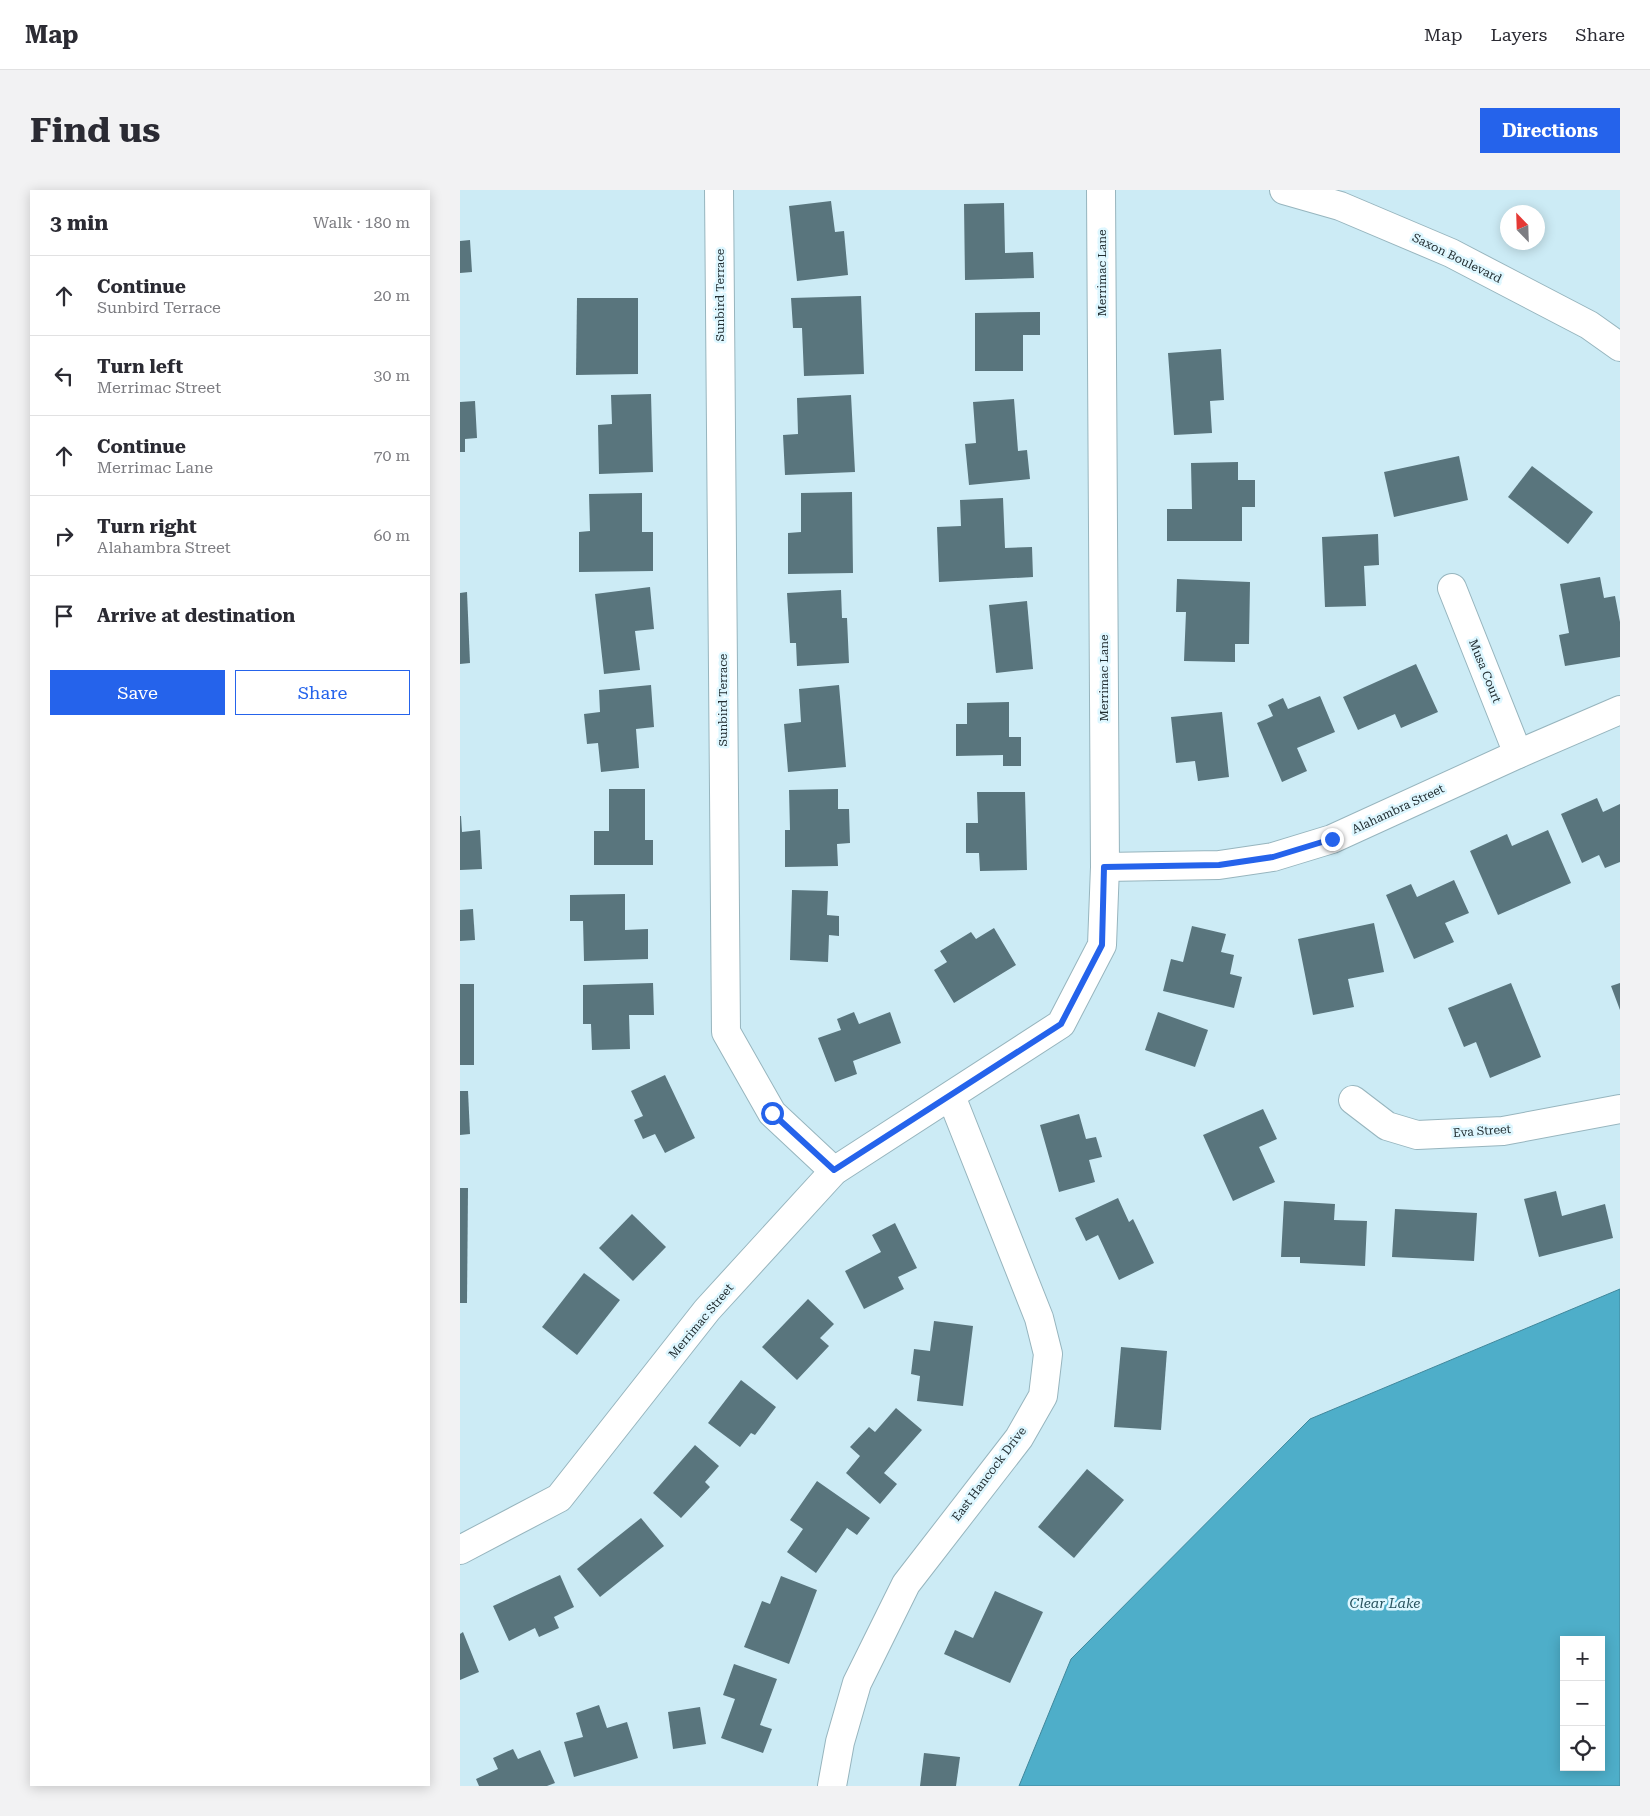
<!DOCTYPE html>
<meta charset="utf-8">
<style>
body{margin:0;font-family:"Roboto Serif",serif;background:#f2f2f3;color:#2b2b33}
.controls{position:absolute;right:15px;bottom:15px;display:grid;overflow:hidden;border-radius:0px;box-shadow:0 2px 12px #0003}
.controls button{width:45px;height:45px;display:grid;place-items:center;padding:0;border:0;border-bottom:1px solid #e1e1e2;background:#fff;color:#2b2b33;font:25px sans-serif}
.compass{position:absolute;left:1040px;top:15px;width:45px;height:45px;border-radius:50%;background:#fff;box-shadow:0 2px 12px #0003;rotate:337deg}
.stop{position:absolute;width:15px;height:15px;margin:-11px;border:4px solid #2563eb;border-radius:50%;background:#fff}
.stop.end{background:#2563eb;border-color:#fff;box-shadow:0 1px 5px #0008}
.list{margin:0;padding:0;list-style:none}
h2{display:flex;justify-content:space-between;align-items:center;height:65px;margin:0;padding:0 20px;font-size:21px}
h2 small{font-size:16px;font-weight:400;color:#7c7c81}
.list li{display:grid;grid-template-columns:32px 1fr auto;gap:15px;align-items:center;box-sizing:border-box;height:80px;padding:0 20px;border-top:1px solid #e1e1e2}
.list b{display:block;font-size:19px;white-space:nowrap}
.list p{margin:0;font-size:16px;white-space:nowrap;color:#7c7c81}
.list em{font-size:16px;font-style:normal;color:#7c7c81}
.actions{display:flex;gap:10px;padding:15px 20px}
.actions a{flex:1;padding:11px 0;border:1px solid #2563eb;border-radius:0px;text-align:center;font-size:18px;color:#2563eb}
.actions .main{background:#2563eb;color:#fff}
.icon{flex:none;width:28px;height:28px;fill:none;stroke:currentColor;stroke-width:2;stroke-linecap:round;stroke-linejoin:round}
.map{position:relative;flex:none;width:1160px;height:1596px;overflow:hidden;border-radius:0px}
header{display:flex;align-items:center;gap:30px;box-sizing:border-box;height:70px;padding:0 25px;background:#fff;border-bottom:1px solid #e1e1e2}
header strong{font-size:24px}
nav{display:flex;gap:28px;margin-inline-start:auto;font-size:18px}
.intro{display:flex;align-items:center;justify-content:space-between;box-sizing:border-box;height:120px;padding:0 30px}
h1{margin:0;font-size:35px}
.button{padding:12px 22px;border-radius:0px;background:#2563eb;color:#fff;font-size:18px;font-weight:700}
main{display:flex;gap:30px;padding:0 30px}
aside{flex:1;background:#fff;border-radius:0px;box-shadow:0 2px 12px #0003}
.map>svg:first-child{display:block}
.water{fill:#4eaec9;stroke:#40879b;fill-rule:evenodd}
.building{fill:#59757d}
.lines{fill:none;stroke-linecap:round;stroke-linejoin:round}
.street-casing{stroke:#97b5be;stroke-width:30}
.secondary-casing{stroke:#97b5be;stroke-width:30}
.street{stroke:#fff;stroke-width:28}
.secondary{stroke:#fff;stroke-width:28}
.route{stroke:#2563eb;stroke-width:6}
.labels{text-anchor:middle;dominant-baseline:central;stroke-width:5;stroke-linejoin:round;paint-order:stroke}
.street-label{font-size:12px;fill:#212d31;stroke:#def7ff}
.water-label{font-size:14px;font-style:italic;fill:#27515d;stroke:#def7ff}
</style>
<header>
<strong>Map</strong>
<nav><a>Map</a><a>Layers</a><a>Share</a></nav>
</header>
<div class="intro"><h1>Find us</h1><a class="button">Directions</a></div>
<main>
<aside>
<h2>3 min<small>Walk · 180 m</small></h2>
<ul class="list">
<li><svg class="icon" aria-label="ahead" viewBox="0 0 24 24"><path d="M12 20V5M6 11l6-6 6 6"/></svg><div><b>Continue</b><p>Sunbird Terrace</p></div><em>20 m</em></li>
<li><svg class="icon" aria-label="left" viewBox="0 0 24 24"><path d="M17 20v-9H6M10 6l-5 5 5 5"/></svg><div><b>Turn left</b><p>Merrimac Street</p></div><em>30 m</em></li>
<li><svg class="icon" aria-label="ahead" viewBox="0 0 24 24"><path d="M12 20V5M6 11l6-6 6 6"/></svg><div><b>Continue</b><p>Merrimac Lane</p></div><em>70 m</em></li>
<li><svg class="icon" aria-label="right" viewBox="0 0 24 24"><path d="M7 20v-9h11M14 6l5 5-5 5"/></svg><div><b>Turn right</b><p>Alahambra Street</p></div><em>60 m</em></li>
<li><svg class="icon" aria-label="arrive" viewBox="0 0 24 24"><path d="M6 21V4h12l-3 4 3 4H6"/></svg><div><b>Arrive at destination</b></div></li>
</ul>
<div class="actions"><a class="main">Save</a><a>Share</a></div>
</aside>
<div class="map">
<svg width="1160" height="1596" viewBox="0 0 1160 1596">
<rect width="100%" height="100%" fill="#ccebf5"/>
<path class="water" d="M 1160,1099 L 1160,1596 L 559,1596 L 611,1469 L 850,1229 ZM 1104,1450 L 1141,1450 L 1141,1577 L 1104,1577 Z"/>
<g class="building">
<polygon points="371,11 375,42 384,41 388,85 337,91 329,16"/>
<polygon points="544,13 545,63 573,62 574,88 505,90 504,14"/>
<polygon points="10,50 12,82 0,83 0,51"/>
<polygon points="401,106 404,184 344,186 342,138 333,138 331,108"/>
<polygon points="117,108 178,108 178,184 116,185"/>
<polygon points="580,122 580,145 563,145 563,181 515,181 515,123"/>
<polygon points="761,159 764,210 750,211 752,243 714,245 708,163"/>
<polygon points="191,204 193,282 139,284 138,235 152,234 151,205"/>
<polygon points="391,205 395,282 325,285 323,245 338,244 337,208"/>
<polygon points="554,209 558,261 567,260 570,289 509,295 505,254 516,253 513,212"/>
<polygon points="15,211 17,248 5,249 5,262 0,262 0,212"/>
<polygon points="999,266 1008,310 934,327 924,282"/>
<polygon points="778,272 778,290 795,290 795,317 782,317 782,351 707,351 707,319 732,319 731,273"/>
<polygon points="1072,276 1133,322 1108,354 1048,307"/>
<polygon points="392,302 393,383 328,384 328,343 341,342 341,303"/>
<polygon points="182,303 182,342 193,342 193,381 119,382 119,342 130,341 129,304"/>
<polygon points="543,308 545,358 572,357 573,387 479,392 477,337 501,336 500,310"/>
<polygon points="918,344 919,375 904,376 906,416 865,417 862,347"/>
<polygon points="1140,387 1144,408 1155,406 1160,432 1160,467 1105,476 1099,445 1109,443 1100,394"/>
<polygon points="717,389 790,392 789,454 775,454 775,472 724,471 726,422 716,422"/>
<polygon points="190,397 194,439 175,441 180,480 144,484 135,404"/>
<polygon points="381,400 382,428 387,428 389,473 337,476 336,453 330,453 327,403"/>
<polygon points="7,402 10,473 0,474 0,403"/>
<polygon points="567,411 573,479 536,483 529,415"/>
<polygon points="956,474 978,522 941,538 935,524 898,540 883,507"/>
<polygon points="191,495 194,537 176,539 179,578 141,582 138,553 127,554 124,524 140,522 139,500"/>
<polygon points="379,495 386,577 328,582 324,534 341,532 339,499"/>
<polygon points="860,506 875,542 837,558 847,581 822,592 797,533 813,526 808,515 823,508 828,519"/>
<polygon points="549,512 549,547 561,547 561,576 543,576 543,565 496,566 496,534 507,534 507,513"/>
<polygon points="762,522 769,587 738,591 735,571 716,573 711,527"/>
<polygon points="149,599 185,599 185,650 193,650 193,675 134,675 134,641 149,641"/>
<polygon points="378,599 378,619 389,619 390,653 377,654 378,676 325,677 325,640 330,640 329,600"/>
<polygon points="517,602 565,602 567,680 520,681 519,663 506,663 506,633 518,633"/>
<polygon points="1137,608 1143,622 1160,614 1160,672 1145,678 1139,665 1122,673 1101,624"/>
<polygon points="0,626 1,626 2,642 20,640 22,679 0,680"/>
<polygon points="1088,640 1111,693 1038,725 1010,661 1047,644 1052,656"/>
<polygon points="994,690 1009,723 985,733 994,752 954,769 926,705 951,694 957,707"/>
<polygon points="332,700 368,701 367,725 379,726 379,746 369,745 368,772 330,770"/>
<polygon points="165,704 165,740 188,739 188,769 124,771 123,731 110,731 110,705"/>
<polygon points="13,719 15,750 0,751 0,720"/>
<polygon points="914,733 924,782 888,789 894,817 853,825 838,749"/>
<polygon points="732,736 766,744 761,762 774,765 770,784 782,787 774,818 703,801 711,769 723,772"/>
<polygon points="534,738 556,775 494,813 474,780 487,772 480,761 511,742 516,749"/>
<polygon points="193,793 194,825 169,825 170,859 132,860 131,834 123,834 123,795"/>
<polygon points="1051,793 1081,867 1030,888 1016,852 1004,857 988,818"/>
<polygon points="1160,793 1160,820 1151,796"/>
<rect x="0" y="794" width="14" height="81"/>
<polygon points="394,822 399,834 430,822 441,853 393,871 397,884 375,892 358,848 381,840 377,829"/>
<polygon points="698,822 748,840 735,877 685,860"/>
<polygon points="205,885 235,948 205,963 195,944 183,949 174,930 183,926 171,901"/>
<polygon points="0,901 8,901 10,944 0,945"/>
<polygon points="803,919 817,949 799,957 815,992 773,1011 743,945"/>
<polygon points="619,924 626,949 636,947 642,967 629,970 635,992 599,1002 580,935"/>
<polygon points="0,998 8,998 7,1113 0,1113"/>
<polygon points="1096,1001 1102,1026 1145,1014 1153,1048 1079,1067 1064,1009"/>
<polygon points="658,1008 669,1032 673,1029 694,1073 659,1090 638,1045 626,1051 615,1028"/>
<polygon points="824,1011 875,1014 874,1030 907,1031 905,1076 840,1073 840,1067 821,1067"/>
<polygon points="935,1019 1017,1023 1014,1071 932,1067"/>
<polygon points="172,1024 206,1057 173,1091 139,1058"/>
<polygon points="435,1033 457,1078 438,1087 444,1099 404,1119 385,1081 421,1062 412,1045"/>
<polygon points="124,1083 160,1110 117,1165 82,1137"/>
<polygon points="348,1109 374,1134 360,1148 369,1156 337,1190 302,1157"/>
<polygon points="474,1131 513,1136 503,1216 457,1211 460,1186 451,1184 454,1159 470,1161"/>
<polygon points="661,1157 707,1161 701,1240 654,1237"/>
<polygon points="281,1190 316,1217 295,1245 291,1243 280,1257 248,1233"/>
<polygon points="436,1218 462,1240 424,1283 437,1294 420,1314 386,1283 400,1266 390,1257 409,1237 415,1242"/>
<polygon points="235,1255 259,1276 245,1292 250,1297 221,1328 193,1303"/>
<polygon points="627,1279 664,1310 614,1368 578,1337"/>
<polygon points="357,1291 410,1328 397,1345 387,1338 356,1383 327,1362 343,1339 330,1330"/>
<polygon points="181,1328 204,1356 140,1407 117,1379"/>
<polygon points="100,1385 114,1417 94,1427 99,1438 79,1447 75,1438 49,1451 33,1416"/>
<polygon points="321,1386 357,1400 329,1474 284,1457 302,1411 310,1414"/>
<polygon points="535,1401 583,1422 550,1493 484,1464 495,1440 513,1448"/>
<polygon points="3,1442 19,1482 0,1490 0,1444"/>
<polygon points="274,1474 317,1489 300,1535 312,1539 303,1563 261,1548 275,1509 263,1505"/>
<polygon points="139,1515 147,1538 167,1532 178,1568 114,1587 104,1552 123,1547 116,1523"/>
<polygon points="240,1517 246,1554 213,1559 208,1522"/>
<polygon points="53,1559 58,1569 80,1560 95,1593 87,1596 19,1596 16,1589 38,1579 33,1568"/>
<polygon points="464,1563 500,1567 496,1596 460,1596"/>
</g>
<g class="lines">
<g class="street-casing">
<g id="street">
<polyline points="259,0 266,842 312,923 374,981"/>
<polyline points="992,398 1058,564"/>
<polyline points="645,677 759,675 813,667 872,649 1058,564 1160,520"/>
<polyline points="893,910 927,936 957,945 1043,941 1160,919"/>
<polyline points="0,1360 99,1308 247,1120 374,981 601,834 642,755 645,677 641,0"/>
<polyline points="372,1596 380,1552 397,1493 446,1394 559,1248 583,1206 588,1164 579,1128 491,906"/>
</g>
</g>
<g class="secondary-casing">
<polyline id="secondary" points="824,0 880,16 991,63 1129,135 1160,157"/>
</g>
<use href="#street" class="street"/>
<use href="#secondary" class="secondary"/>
</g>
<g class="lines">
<polyline class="route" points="312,923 374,980 601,834 642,755 644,677 759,675 813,667 872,649"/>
</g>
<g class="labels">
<g class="street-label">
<text transform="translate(997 68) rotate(26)">Saxon Boulevard</text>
<text transform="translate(642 83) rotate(-90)">Merrimac Lane</text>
<text transform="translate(260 105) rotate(-90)">Sunbird Terrace</text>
<text transform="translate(1025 481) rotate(68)">Musa Court</text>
<text transform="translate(644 488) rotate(-90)">Merrimac Lane</text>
<text transform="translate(263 510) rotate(-90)">Sunbird Terrace</text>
<text transform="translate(938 619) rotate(-25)">Alahambra Street</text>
<text transform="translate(1022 941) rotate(-4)">Eva Street</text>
<text transform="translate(241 1131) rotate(-50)">Merrimac Street</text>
<text transform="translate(529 1284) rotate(-53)">East Hancock Drive</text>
</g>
<g class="water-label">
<text x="925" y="1413">Clear Lake</text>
</g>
</g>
</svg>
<div class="controls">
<button>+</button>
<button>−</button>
<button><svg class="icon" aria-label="locate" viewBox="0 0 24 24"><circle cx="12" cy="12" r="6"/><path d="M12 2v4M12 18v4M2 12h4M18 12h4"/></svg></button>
</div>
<svg class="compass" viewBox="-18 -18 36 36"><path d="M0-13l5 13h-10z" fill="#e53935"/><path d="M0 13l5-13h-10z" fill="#7c7c81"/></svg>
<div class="stop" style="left:312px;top:923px"></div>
<div class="stop end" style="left:872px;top:649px"></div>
</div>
</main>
